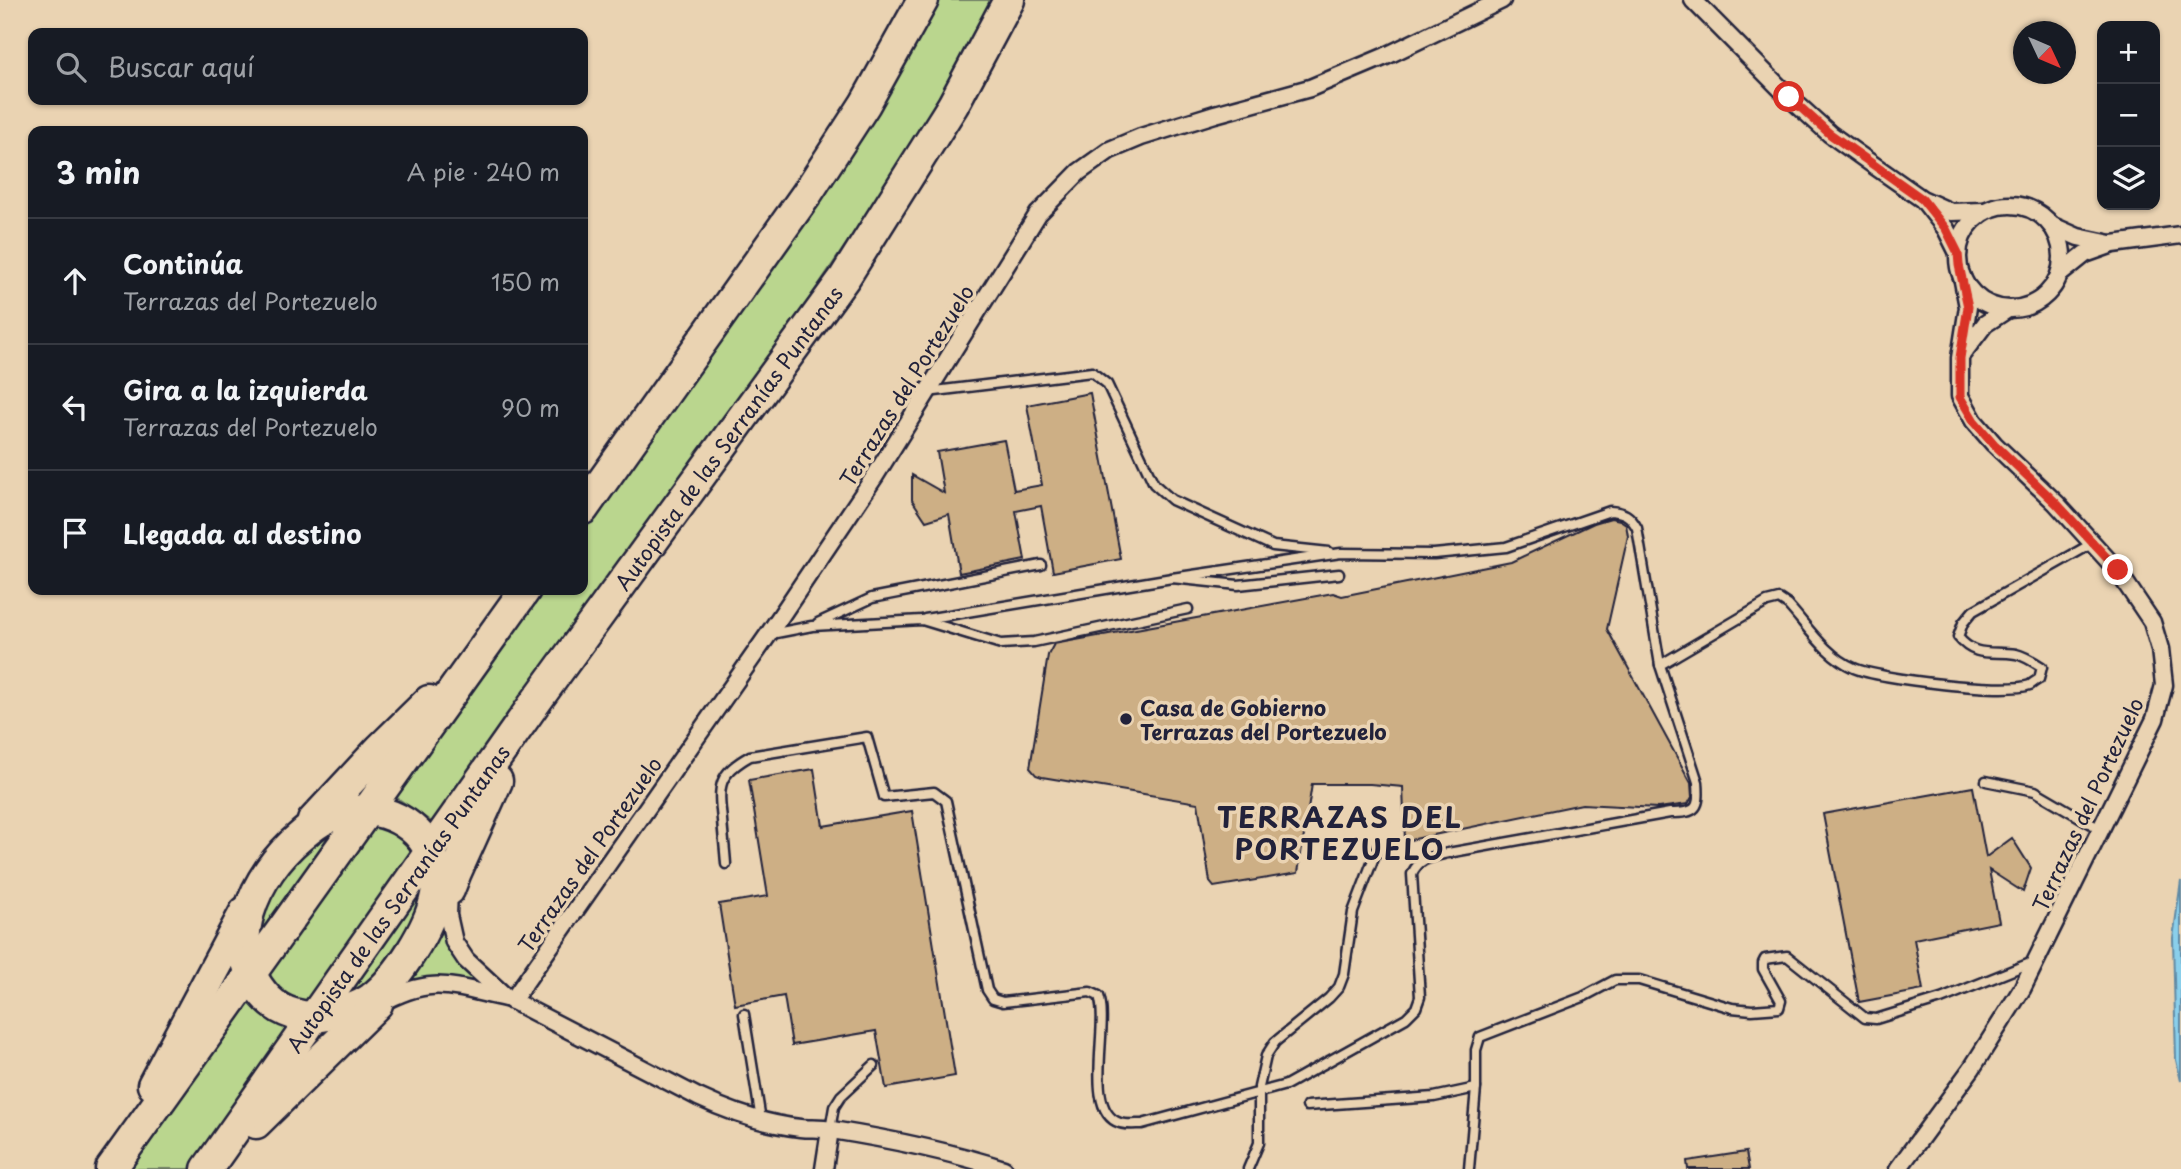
<!DOCTYPE html>
<html lang="es">
<meta charset="utf-8">
<style>
body{margin:0;font-family:"Playpen Sans",sans-serif;background:#20242c;color:#f1f3f6}
.controls{position:absolute;right:21px;top:21px;display:grid;overflow:hidden;border-radius:14px;box-shadow:0 2px 5px #0004}
.controls button{width:63px;height:63px;display:grid;place-items:center;padding:0;border:0;border-bottom:2px solid #363941;background:#171b24;color:#f1f3f6;font:35px sans-serif}
.compass{position:absolute;left:2013px;top:21px;width:63px;height:63px;border-radius:50%;background:#171b24;box-shadow:0 2px 5px #0004;rotate:134deg}
.stop{position:absolute;width:21px;height:21px;margin:-16px;border:5px solid #d93025;border-radius:50%;background:#fff}
.stop.end{background:#d93025;border-color:#fff;box-shadow:0 2px 7px #0008}
.list{margin:0;padding:0;list-style:none}
h2{display:flex;justify-content:space-between;align-items:center;height:91px;margin:0;padding:0 28px;font-size:30px}
h2 small{font-size:23px;font-weight:400;color:#9ea1a6}
.list li{display:grid;grid-template-columns:46px 1fr auto;gap:21px;align-items:center;box-sizing:border-box;height:126px;padding:0 28px;border-top:2px solid #363941}
.list b{display:block;font-size:26px;white-space:nowrap}
.list p{margin:0;font-size:23px;white-space:nowrap;color:#9ea1a6}
.list em{font-size:23px;font-style:normal;color:#9ea1a6}
.icon{flex:none;width:38px;height:38px;fill:none;stroke:currentColor;stroke-width:2;stroke-linecap:round;stroke-linejoin:round}
.map{position:relative;flex:none;width:2181px;height:1169px;overflow:hidden}
.search{position:absolute;background:#171b24;box-shadow:0 2px 5px #0004;left:28px;top:28px;width:560px;height:77px;display:flex;align-items:center;gap:18px;box-sizing:border-box;padding:0 24px;border-radius:14px;color:#9ea1a6;font-size:26px}
.panel{position:absolute;background:#171b24;box-shadow:0 2px 5px #0004;left:28px;top:126px;width:560px;height:469px;border-radius:14px}
.map>svg:first-child{display:block}
.green{fill:#bad68e;stroke:#6e7c64;stroke-width:2}
.water{fill:#8acfeb;stroke:#608aa5;stroke-width:2}
.building{fill:#cdaf85;stroke:#22223b;stroke-width:2}
.lines{fill:none;stroke-linecap:round;stroke-linejoin:round}
.lane-casing{stroke:#22223b;stroke-width:13}
.street-casing{stroke:#22223b;stroke-width:21}
.highway-casing{stroke:#22223b;stroke-width:35}
.lane{stroke:#ead3b2;stroke-width:8}
.street{stroke:#ead3b2;stroke-width:16}
.highway{stroke:#ead3b2;stroke-width:30}
.route{stroke:#d93025;stroke-width:9}
.poi-dot{fill:#22223b;stroke:#ead3b2;stroke-width:2.5}
.labels{text-anchor:middle;dominant-baseline:central;stroke-width:7;stroke-linejoin:round;paint-order:stroke}
.street-label{font-size:21px;fill:#22223b;stroke:#ead3b2}
.poi-label{font-size:21px;font-weight:bold;fill:#22223b;stroke:#ead3b2;text-anchor:start}
.district-label{font-size:28px;font-weight:bold;letter-spacing:2px;fill:#22223b;stroke:#ead3b2}
</style>
<div class="map">
<svg width="2181" height="1169" viewBox="0 0 2181 1169">
<rect width="100%" height="100%" fill="#ead3b2"/>
<filter id="ink" filterUnits="userSpaceOnUse"><feTurbulence type="fractalNoise" baseFrequency=".0143" numOctaves="2"/><feDisplacementMap in="SourceGraphic" scale="14" xChannelSelector="R" yChannelSelector="G"/><feConvolveMatrix kernelMatrix="1 2 1 2 8 2 1 2 1" color-interpolation-filters="sRGB"/></filter>
<g filter="url(#ink)">
<g class="green">
<polygon points="934,0 993,0 906,156 794,321 436,825 390,793 538,590 583,590 583,528 740,310"/>
<polygon points="346,821 256,941 257,928 288,858"/>
<polygon points="371,821 416,846 307,1008 298,1007 261,974"/>
<polygon points="424,879 426,897 383,975 335,1005"/>
<polygon points="439,912 474,975 468,985 406,985"/>
<polygon points="251,989 297,1024 193,1169 124,1169"/>
</g>
<polygon class="water" points="2181,881 2181,1081 2176,1060 2173,938"/>
<g class="building">
<polygon points="1090,393 1121,559 1053,572 1041,506 1016,511 1025,560 959,573 949,514 926,521 912,500 912,475 944,493 937,452 1004,440 1014,490 1042,485 1027,405"/>
<polygon points="1611,518 1620,520 1626,524 1628,536 1607,629 1691,783 1692,797 1688,804 1658,808 1582,804 1405,841 1403,787 1370,784 1312,784 1298,873 1214,887 1210,882 1198,803 1042,777 1036,775 1030,768 1048,655 1054,644 1333,593 1342,596 1511,562 1594,523"/>
<polygon points="814,769 823,826 912,811 955,1076 886,1088 876,1031 792,1045 784,996 735,1005 719,904 768,896 749,780"/>
<polygon points="1973,787 1986,857 2012,838 2031,868 2023,892 1989,870 1999,922 1914,939 1923,990 1859,1002 1823,814"/>
<polygon points="1746,1152 1749,1169 1688,1169 1687,1161"/>
</g>
<g class="lines">
<g class="lane-casing">
<g id="lane">
<polyline points="927,392 1092,372 1107,384 1154,484 1172,500 1273,546 1329,552"/>
<path d="M 1172,578 L 1341,553 L 1434,554 L 1506,547 L 1610,511 C 1624,512 1630,515 1637,528 L 1660,665"/>
<polyline points="925,619 1172,578 1238,585 1339,574"/>
<polyline points="818,623 872,598 1041,565"/>
<polyline points="771,634 812,626 922,620 1001,644 1034,642 1188,609"/>
<polyline points="1986,781 2035,791 2100,829"/>
<path d="M 726,864 C 725,849 723,834 722,820 C 718,785 718,774 750,756 L 867,737 L 884,797 L 934,792 L 946,801 L 987,990 L 993,999 L 1003,1002 L 1090,992 L 1099,996 C 1110,1026 1082,1111 1120,1123 C 1126,1125 1135,1124 1142,1124 L 1286,1085 L 1406,1018 L 1416,1008 L 1420,997 L 1412,874 C 1419,858 1432,857 1448,853 L 1670,813 C 1697,813 1700,809 1698,782 L 1660,665 L 1767,602 L 1779,599 L 1788,605 C 1808,627 1826,656 1854,668 C 1879,679 2005,694 2030,685 C 2030,685 2038,679 2039,679 L 2042,667 C 2034,662 2025,656 2016,654 C 1992,650 1976,659 1958,637 L 1963,623 L 1973,611 L 2093,543"/>
<polyline points="744,1014 761,1120"/>
<polyline points="1307,1106 1434,1097 1476,1088"/>
<polyline points="830,1130 834,1107 841,1096 874,1065"/>
<polyline points="1248,1169 1259,1143 1259,1087 1266,1056 1275,1042 1329,998 1339,987 1344,974 1353,912 1379,844"/>
<polyline points="1469,1169 1476,1088 1476,1050 1480,1037 1583,997 1615,980 1639,980 1732,1008 1752,1010 1779,1008 1781,1001 1763,969 1763,963 1765,959 1787,956 1865,1018 1876,1019 1941,999 2033,962"/>
</g>
</g>
<g class="street-casing">
<g id="street">
<polyline points="1693,0 1789,97 1830,134 1872,164 1922,199 1951,212 1984,211"/>
<polyline points="1924,201 1946,229 1958,253"/>
<circle cx="2010" cy="257" r="52"/>
<polyline points="2053,226 2078,237 2111,244"/>
<polyline points="2060,274 2085,254 2113,244 2181,235"/>
<polyline points="1963,353 1985,324 2008,309"/>
<path d="M 449,890 L 448,915 L 454,942 L 466,960 L 507,998 L 698,1097 C 730,1112 764,1124 800,1128 C 810,1129 821,1128 832,1130 C 889,1139 948,1151 1004,1169"/>
<polyline points="512,1001 768,635 875,476 1038,214 1079,172 1110,150 1141,137 1215,114 1310,88 1386,56 1502,0"/>
<path d="M 379,1004 C 431,975 450,986 505,998"/>
<polyline points="824,1169 830,1130"/>
<polyline points="1898,1169 1972,1068 2022,989 2155,719 2164,685 2160,649 2152,622 2117,570 2056,503 1994,444 1974,421 1960,396 1960,358 1968,307 1962,276"/>
</g>
</g>
<g class="highway-casing">
<g id="highway">
<polyline points="583,509 806,195 865,104 923,0"/>
<path d="M 369,810 C 412,816 444,850 436,895 C 430,928 398,978 372,998 C 357,1009 339,1013 322,1016 C 303,1019 282,1013 268,999 C 219,948 255,874 301,836 C 309,829 317,822 327,818 C 340,812 355,811 369,810 Z"/>
<polyline points="313,821 380,749 429,701"/>
<polyline points="437,889 449,890 456,872 497,781"/>
<polyline points="153,1085 245,912"/>
<polyline points="256,1123 377,1004"/>
<polyline points="111,1169 525,590"/>
<path id="s1" d="M 207,1169 L 537,700 L 845,277 L 953,105 L 1009,0"/>
</g>
</g>
<use href="#lane" class="lane"/>
<use href="#street" class="street"/>
<use href="#highway" class="highway"/>
</g>
</g>
<g class="lines" filter="url(#ink)">
<polyline class="route" points="1789,97 1830,134 1922,199 1946,229 1958,253 1959,265 1968,307 1960,358 1960,397 1974,421 1994,444 2056,503 2118,570"/>
</g>
<circle class="poi-dot" cx="1126" cy="719" r="7"/>
<g class="labels">
<g class="street-label">
<text transform="translate(906 385) rotate(-58)">Terrazas del Portezuelo</text>
<text stroke="none"><textPath href="#s1" startOffset="898">Autopista de las Serranías Puntanas</textPath></text>
<text transform="translate(2087 804) rotate(-65)">Terrazas del Portezuelo</text>
<text transform="translate(589 854) rotate(-55)">Terrazas del Portezuelo</text>
<text stroke="none"><textPath href="#s1" startOffset="331">Autopista de las Serranías Puntanas</textPath></text>
</g>
<g class="poi-label">
<text x="1140" y="707">Casa de Gobierno<tspan x="1140" dy="24">Terrazas del Portezuelo</tspan></text>
</g>
<g class="district-label">
<text x="1340" y="816">TERRAZAS DEL<tspan x="1340" dy="32">PORTEZUELO</tspan></text>
</g>
</g>
</svg>
<div class="controls">
<button>+</button>
<button>−</button>
<button><svg class="icon" aria-label="layers" viewBox="0 0 24 24"><path d="M12 4l9 5-9 5-9-5zM3 14l9 5 9-5"/></svg></button>
</div>
<svg class="compass" viewBox="-18 -18 36 36"><path d="M0-13l5 13h-10z" fill="#e53935"/><path d="M0 13l5-13h-10z" fill="#9ea1a6"/></svg>
<div class="stop" style="left:1789px;top:97px"></div>
<div class="stop end" style="left:2118px;top:570px"></div>
<div class="search"><svg class="icon" aria-label="search" viewBox="0 0 24 24"><circle cx="10" cy="10" r="6"/><path d="M15 15l6 6"/></svg>Buscar aquí</div>
<section class="panel">
<h2>3 min<small>A pie · 240 m</small></h2>
<ul class="list">
<li><svg class="icon" aria-label="ahead" viewBox="0 0 24 24"><path d="M12 20V5M6 11l6-6 6 6"/></svg><div><b>Continúa</b><p>Terrazas del Portezuelo</p></div><em>150 m</em></li>
<li><svg class="icon" aria-label="left" viewBox="0 0 24 24"><path d="M17 20v-9H6M10 6l-5 5 5 5"/></svg><div><b>Gira a la izquierda</b><p>Terrazas del Portezuelo</p></div><em>90 m</em></li>
<li><svg class="icon" aria-label="arrive" viewBox="0 0 24 24"><path d="M6 21V4h12l-3 4 3 4H6"/></svg><div><b>Llegada al destino</b></div></li>
</ul>
</section>
</div>
